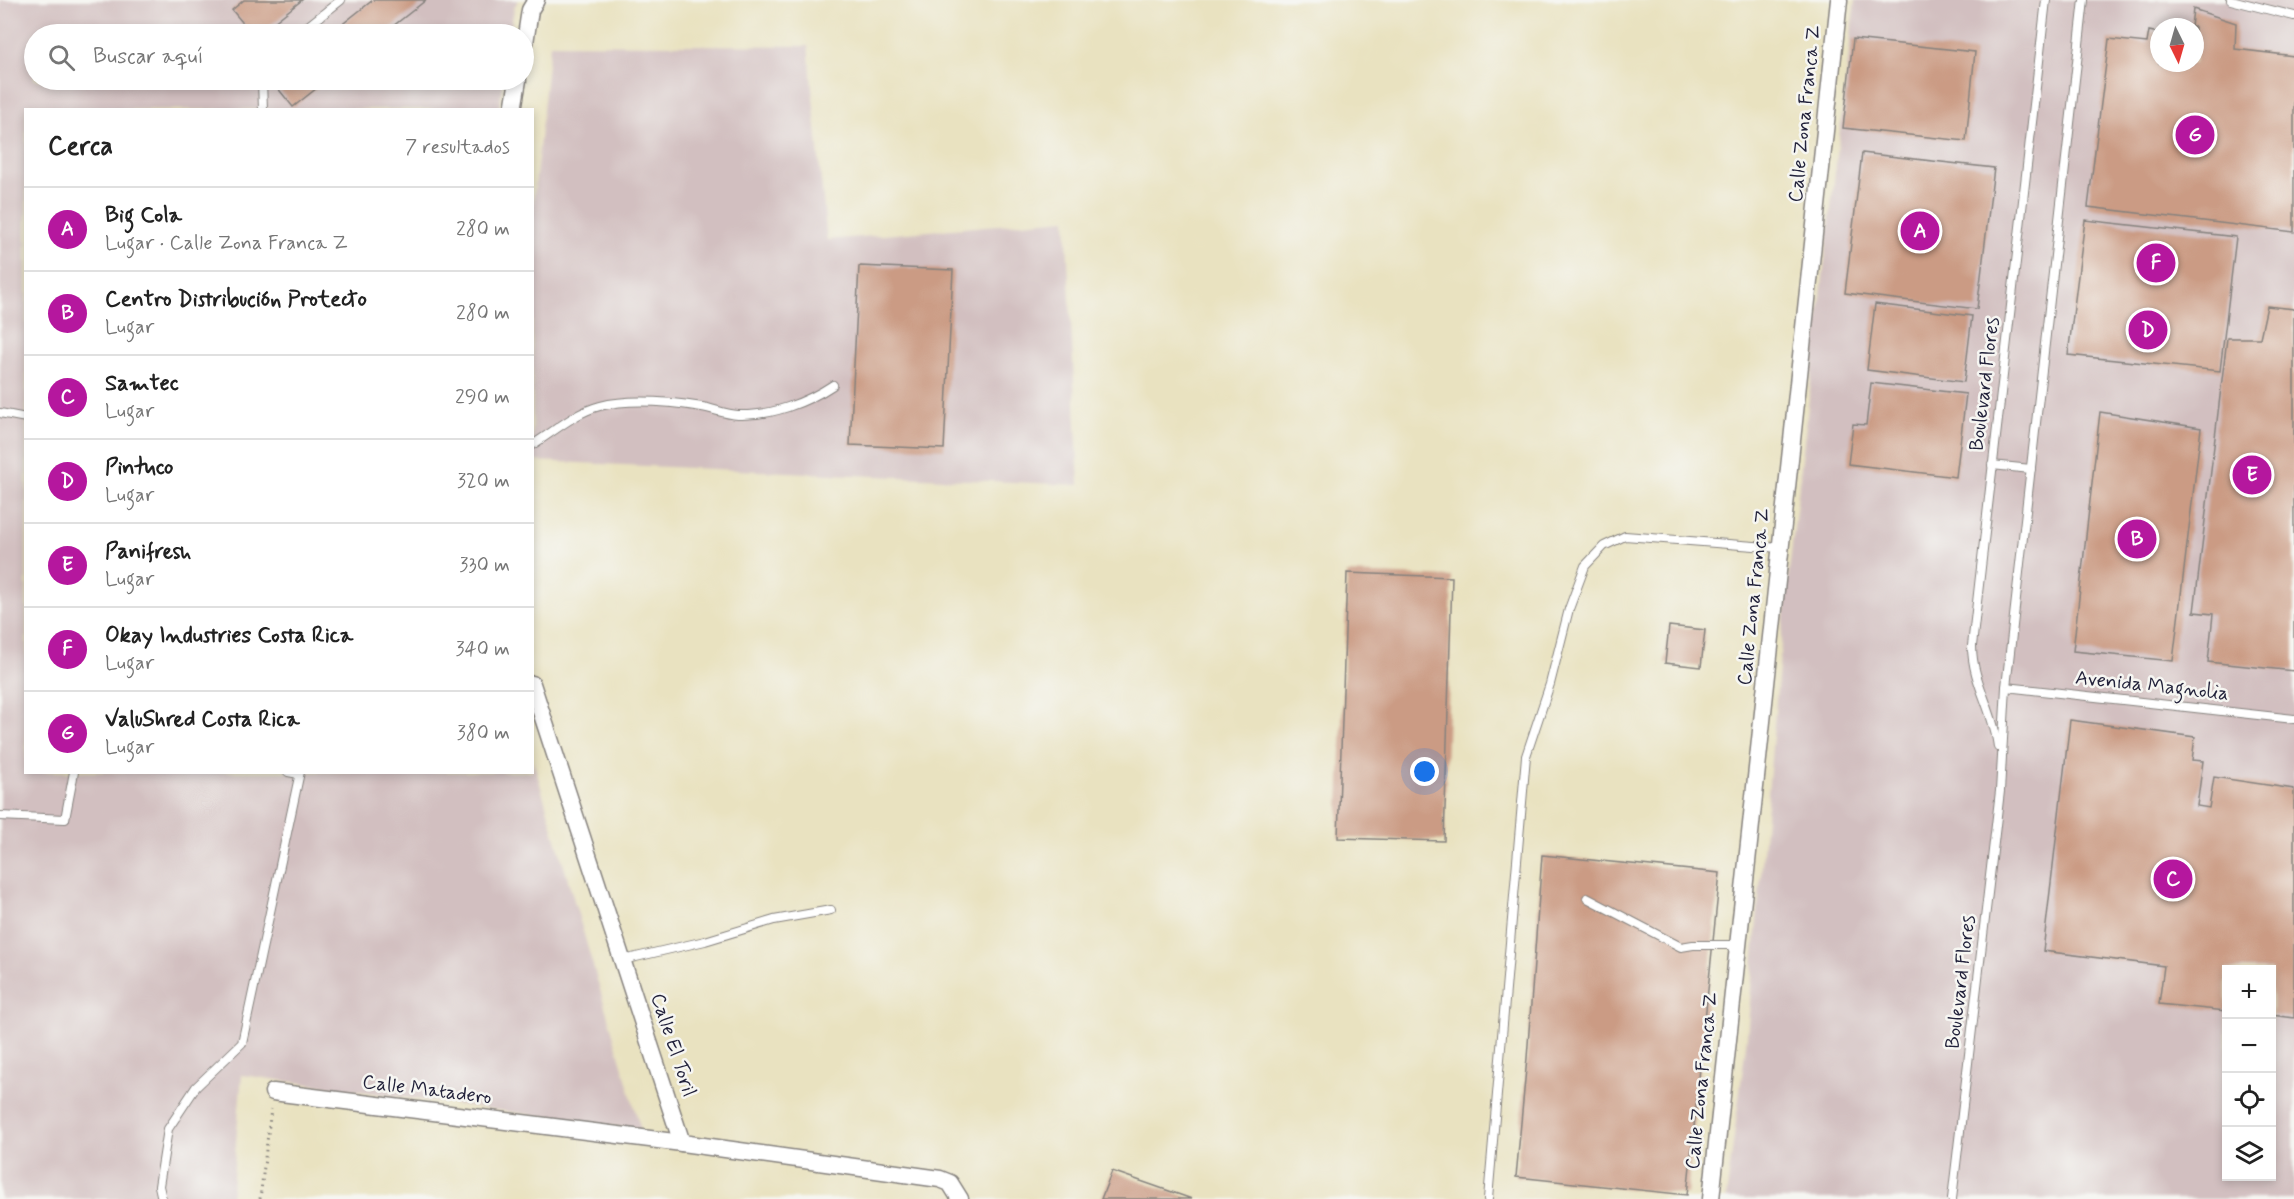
<!DOCTYPE html>
<html lang="es">
<meta charset="utf-8">
<style>
body{margin:0;font-family:Mynerve,sans-serif;background:#f2f2f2;color:#222}
.controls{position:absolute;right:18px;bottom:18px;display:grid;overflow:hidden;border-radius:0px;box-shadow:0 3px 9px #0003}
.controls button{width:54px;height:54px;display:grid;place-items:center;padding:0;border:0;border-bottom:2px solid #e0e0e0;background:#fff;color:#222;font:30px sans-serif}
.compass{position:absolute;left:2150px;top:18px;width:54px;height:54px;border-radius:50%;background:#fff;box-shadow:0 3px 9px #0003;rotate:175deg}
.you{position:absolute;left:1425px;top:772px;width:21px;height:21px;margin:-15px;border:4px solid #fff;border-radius:50%;background:#1a73e8;box-shadow:0 0 0 9px #1a73e833}
.badge{display:grid;place-items:center;width:39px;height:39px;border-radius:50%;background:#b5179e;color:#fff;font-size:20px;font-weight:700}
.pin{position:absolute;translate:-50% -50%;border:3px solid #fff;box-shadow:0 2px 6px #0006}
.list{margin:0;padding:0;list-style:none}
h2{display:flex;justify-content:space-between;align-items:center;height:78px;margin:0;padding:0 24px;font-size:26px}
h2 small{font-size:20px;font-weight:400;color:#767676}
.list li{display:grid;grid-template-columns:39px 1fr auto;gap:18px;align-items:center;box-sizing:border-box;height:84px;padding:0 24px;border-top:2px solid #e0e0e0}
.list b{display:block;font-size:22px;white-space:nowrap}
.list p{margin:0;font-size:20px;white-space:nowrap;color:#767676}
.list em{font-size:20px;font-style:normal;color:#767676}
.icon{flex:none;width:33px;height:33px;fill:none;stroke:currentColor;stroke-width:2;stroke-linecap:round;stroke-linejoin:round}
.map{position:relative;flex:none;width:2294px;height:1199px;overflow:hidden}
.search{position:absolute;background:#fff;box-shadow:0 3px 9px #0003;left:24px;top:24px;width:510px;height:66px;display:flex;align-items:center;gap:15px;box-sizing:border-box;padding:0 21px;border-radius:33px;color:#767676;font-size:22px}
.panel{position:absolute;background:#fff;box-shadow:0 3px 9px #0003;left:24px;top:108px;width:510px;height:666px;border-radius:0px}
.map>svg:first-child{display:block}
.industrial{fill:#d2bfc0;fill-rule:evenodd}
.building{fill:#cb9b84}
.lines{fill:none;stroke-linecap:round;stroke-linejoin:round}
.service-casing{stroke:#86827e;stroke-width:10}
.minor-casing{stroke:#86827e;stroke-width:19}
.path{stroke:#86827e;stroke-width:3;stroke-dasharray:1.5 4.5;stroke-linecap:butt}
.service{stroke:#fff;stroke-width:8}
.minor{stroke:#fff;stroke-width:16}
.labels{text-anchor:middle;dominant-baseline:central;stroke-width:5;stroke-linejoin:round;paint-order:stroke}
.street-label{font-size:20px;fill:#22223b;stroke:#f6f6f2}
</style>
<div class="map">
<svg width="2294" height="1199" viewBox="0 0 2294 1199">
<rect width="100%" height="100%" fill="#f6f6f2"/>
<filter id="ink" filterUnits="userSpaceOnUse"><feTurbulence type="fractalNoise" baseFrequency=".0167" numOctaves="2"/><feDisplacementMap in="SourceGraphic" scale="12" xChannelSelector="R" yChannelSelector="G"/><feConvolveMatrix kernelMatrix="1 2 1 2 8 2 1 2 1" color-interpolation-filters="sRGB"/></filter>
<filter id="wash" filterUnits="userSpaceOnUse"><feTurbulence type="fractalNoise" baseFrequency=".008" numOctaves="4" result="noise"/><feDisplacementMap in="SourceGraphic" scale="24" xChannelSelector="R" yChannelSelector="G"/><feGaussianBlur stdDeviation="1.35" result="paint"/><feColorMatrix in="noise" values="0 0 0 0 0 0 0 0 0 0 0 0 0 0 0 0 0 1.4 0 .05"/><feComposite in="paint" operator="in"/></filter>
<g filter="url(#wash)">
<rect width="100%" height="100%" fill="#e9e2c0"/>
<g class="industrial">
<polygon points="0,0 518,0 514,8 510,34 34,34 34,80 503,80 499,109 26,110 26,772 532,772 533,760 641,1130 242,1075 231,1199 0,1199"/>
<path d="M 1855,0 L 2294,0 L 2294,1199 L 1726,1199 L 1747,1036 L 1782,632 ZM 2159,27 L 2195,27 L 2195,63 L 2159,63 ZM 2226,970 L 2272,970 L 2272,1176 L 2226,1176 Z"/>
<polygon points="550,44 808,46 827,240 1066,219 1079,485 533,461 532,214"/>
</g>
<g id="blocks">
<g class="building">
<polygon points="244,0 302,0 259,34 252,34 232,10"/>
<polygon points="373,0 426,0 383,34 330,34"/>
<polygon points="2193,9 2236,23 2235,49 2294,56 2294,232 2088,207 2109,39 2147,43 2149,31 2159,33 2159,63 2195,63 2195,27 2191,27"/>
<polygon points="1853,39 1975,52 1966,141 1843,128"/>
<polygon points="274,80 327,80 293,107 272,81"/>
<polygon points="1862,153 1994,168 1977,309 1845,293"/>
<polygon points="2085,220 2236,237 2220,371 2068,355"/>
<polygon points="859,266 953,270 944,449 850,445"/>
<polygon points="1875,304 1972,316 1964,382 1867,370"/>
<polygon points="2267,306 2294,309 2294,671 2208,662 2213,614 2194,612 2227,338 2260,338"/>
<polygon points="1871,383 1966,394 1956,477 1848,464 1853,424 1866,425"/>
<polygon points="2100,412 2201,428 2173,661 2073,651"/>
<polygon points="1347,573 1452,577 1444,841 1338,838"/>
<polygon points="1669,626 1705,630 1701,667 1665,663"/>
<polygon points="2070,720 2195,737 2192,760 2203,761 2197,806 2209,808 2214,777 2294,789 2294,1018 2272,1015 2271,969 2226,969 2226,1011 2159,1004 2164,966 2043,951"/>
<polygon points="1542,855 1720,873 1687,1195 1516,1177 1527,1058"/>
<polygon points="1112,1171 1192,1199 1101,1199"/>
</g>
</g>
</g>
<g filter="url(#ink)">
<use href="#blocks" fill-opacity="0" stroke="#86827e" stroke-width="1.5"/>
<g class="lines">
<g class="service-casing">
<g id="service">
<polyline points="2231,0 2294,16"/>
<polyline points="298,34 341,0"/>
<polyline points="262,80 263,110"/>
<polyline points="0,413 26,418"/>
<path d="M 532,445 C 555,431 574,413 600,406 C 631,398 670,402 702,407 C 714,409 725,414 738,415 C 771,416 806,403 833,385"/>
<polyline points="1992,465 2031,469"/>
<polyline points="2006,687 2294,719"/>
<path d="M 1998,747 C 1994,711 1972,682 1972,646 L 2046,0"/>
<polyline points="288,772 299,774"/>
<polyline points="0,816 65,819 74,772"/>
<polyline points="1587,898 1681,947 1693,945 1738,945"/>
<polyline points="623,960 705,941 774,920 831,910"/>
<polyline points="162,1199 159,1186 168,1129 196,1087 242,1043 300,772"/>
<polyline points="1488,1199 1526,756 1550,684 1569,609 1585,566 1604,546 1625,536 1780,548"/>
<polyline points="1952,1199 2000,791 2006,687 2084,0"/>
</g>
</g>
<g class="minor-casing">
<g id="minor">
<polyline points="524,49 530,10 536,0"/>
<polyline points="513,110 518,80"/>
<polyline points="532,684 682,1143 940,1179 950,1183 960,1199"/>
<polyline points="273,1092 682,1143"/>
<polyline points="1711,1199 1839,0"/>
</g>
</g>
<polyline class="path" points="260,1199 271,1109"/>
<use href="#service" class="service"/>
<use href="#minor" class="minor"/>
</g>
</g>
<g class="labels">
<g class="street-label">
<text transform="translate(1805 114) rotate(-84)">Calle Zona Franca Z</text>
<text transform="translate(1985 384) rotate(-83)">Boulevard Flores</text>
<text transform="translate(1754 597) rotate(-84)">Calle Zona Franca Z</text>
<text transform="translate(2152 686) rotate(6)">Avenida Magnolia</text>
<text transform="translate(1961 982) rotate(-83)">Boulevard Flores</text>
<text transform="translate(673 1045) rotate(72)">Calle El Toril</text>
<text transform="translate(1702 1081) rotate(-84)">Calle Zona Franca Z</text>
<text transform="translate(427 1090) rotate(7)">Calle Matadero</text>
</g>
</g>
</svg>
<div class="controls">
<button>+</button>
<button>−</button>
<button><svg class="icon" aria-label="locate" viewBox="0 0 24 24"><circle cx="12" cy="12" r="6"/><path d="M12 2v4M12 18v4M2 12h4M18 12h4"/></svg></button>
<button><svg class="icon" aria-label="layers" viewBox="0 0 24 24"><path d="M12 4l9 5-9 5-9-5zM3 14l9 5 9-5"/></svg></button>
</div>
<svg class="compass" viewBox="-18 -18 36 36"><path d="M0-13l5 13h-10z" fill="#e53935"/><path d="M0 13l5-13h-10z" fill="#767676"/></svg>
<div class="you"></div>
<div class="pin badge" style="left:1920px;top:231px">A</div>
<div class="pin badge" style="left:2137px;top:539px">B</div>
<div class="pin badge" style="left:2173px;top:879px">C</div>
<div class="pin badge" style="left:2148px;top:330px">D</div>
<div class="pin badge" style="left:2252px;top:475px">E</div>
<div class="pin badge" style="left:2156px;top:263px">F</div>
<div class="pin badge" style="left:2195px;top:135px">G</div>
<div class="search"><svg class="icon" aria-label="search" viewBox="0 0 24 24"><circle cx="10" cy="10" r="6"/><path d="M15 15l6 6"/></svg>Buscar aquí</div>
<section class="panel">
<h2>Cerca<small>7 resultados</small></h2>
<ul class="list">
<li><span class="badge">A</span><div><b>Big Cola</b><p>Lugar · Calle Zona Franca Z</p></div><em>280 m</em></li>
<li><span class="badge">B</span><div><b>Centro Distribución Protecto</b><p>Lugar</p></div><em>280 m</em></li>
<li><span class="badge">C</span><div><b>Samtec</b><p>Lugar</p></div><em>290 m</em></li>
<li><span class="badge">D</span><div><b>Pintuco</b><p>Lugar</p></div><em>320 m</em></li>
<li><span class="badge">E</span><div><b>Panifresh</b><p>Lugar</p></div><em>330 m</em></li>
<li><span class="badge">F</span><div><b>Okay Industries Costa Rica</b><p>Lugar</p></div><em>340 m</em></li>
<li><span class="badge">G</span><div><b>ValuShred Costa Rica</b><p>Lugar</p></div><em>380 m</em></li>
</ul>
</section>
</div>
